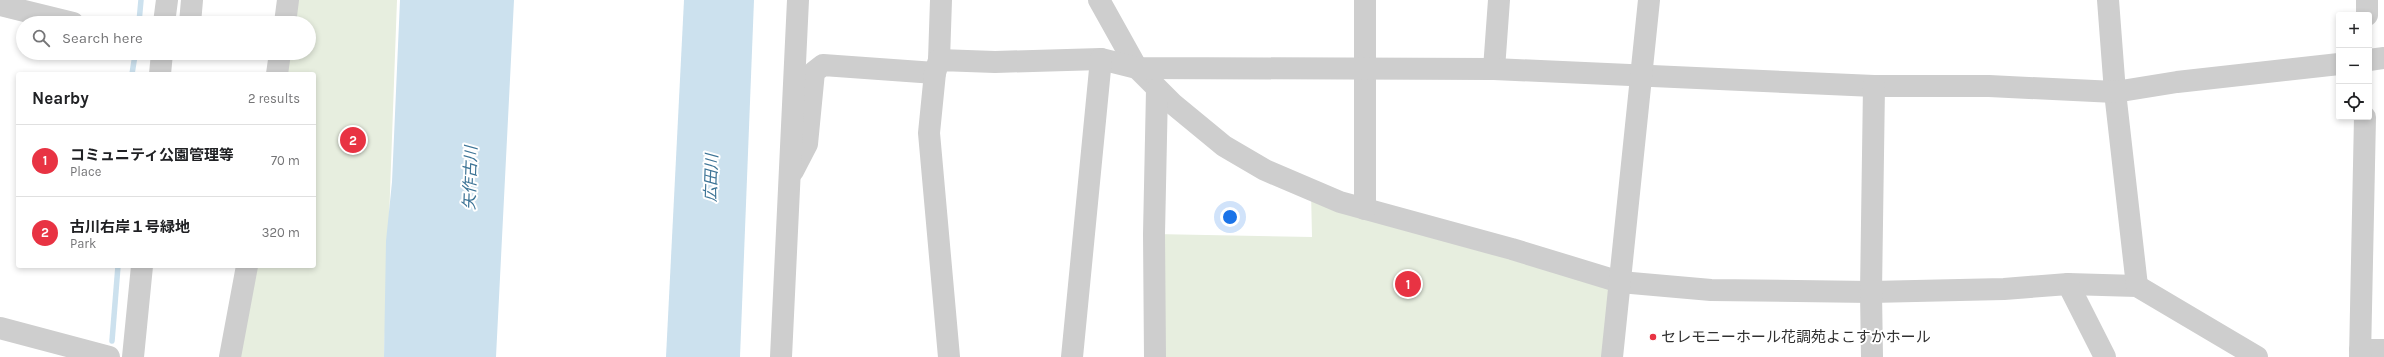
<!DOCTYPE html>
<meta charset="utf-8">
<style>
body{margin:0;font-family:Karla,"Noto Sans JP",sans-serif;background:#f2f2f2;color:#202124}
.controls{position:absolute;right:12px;top:12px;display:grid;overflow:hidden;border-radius:4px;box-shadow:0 2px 6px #0003}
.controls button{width:36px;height:36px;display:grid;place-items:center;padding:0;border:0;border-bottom:1px solid #e0e0e0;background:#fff;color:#202124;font:20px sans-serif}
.you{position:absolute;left:1230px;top:217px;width:14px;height:14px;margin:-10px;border:3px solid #fff;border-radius:50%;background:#1a73e8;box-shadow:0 0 0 6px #1a73e833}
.badge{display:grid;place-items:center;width:26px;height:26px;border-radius:50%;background:#e83343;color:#fff;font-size:13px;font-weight:700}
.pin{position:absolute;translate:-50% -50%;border:2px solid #fff;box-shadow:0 1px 4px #0006}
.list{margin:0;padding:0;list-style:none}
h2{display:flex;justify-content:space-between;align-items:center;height:52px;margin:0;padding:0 16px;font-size:17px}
h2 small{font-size:13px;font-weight:400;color:#757577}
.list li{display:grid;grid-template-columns:26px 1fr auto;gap:12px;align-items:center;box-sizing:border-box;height:72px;padding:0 16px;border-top:1px solid #e0e0e0}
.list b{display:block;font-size:15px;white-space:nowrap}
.list p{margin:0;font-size:13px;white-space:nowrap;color:#757577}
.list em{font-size:13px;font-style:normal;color:#757577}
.icon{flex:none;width:22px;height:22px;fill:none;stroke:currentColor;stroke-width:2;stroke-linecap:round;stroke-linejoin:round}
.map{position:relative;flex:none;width:2384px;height:357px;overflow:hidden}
.search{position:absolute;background:#fff;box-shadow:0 2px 6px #0003;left:16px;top:16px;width:300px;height:44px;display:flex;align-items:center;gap:10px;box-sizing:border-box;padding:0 14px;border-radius:22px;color:#757577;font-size:15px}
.panel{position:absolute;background:#fff;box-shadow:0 2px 6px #0003;left:16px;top:72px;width:300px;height:196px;border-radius:4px}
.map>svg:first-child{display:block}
.green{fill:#e7eedf}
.water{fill:#cce1ee}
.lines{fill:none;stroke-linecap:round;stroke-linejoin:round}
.stream{stroke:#cce1ee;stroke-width:5.5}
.minor{stroke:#cecece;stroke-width:22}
.poi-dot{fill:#e83343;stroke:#fff;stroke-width:1.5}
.labels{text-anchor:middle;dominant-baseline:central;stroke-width:4;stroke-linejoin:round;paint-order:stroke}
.poi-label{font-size:15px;fill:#313131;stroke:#fff;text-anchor:start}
.water-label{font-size:16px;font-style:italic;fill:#3d7496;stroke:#fff}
</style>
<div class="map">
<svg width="2384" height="357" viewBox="0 0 2384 357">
<rect width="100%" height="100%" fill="#fff"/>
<g class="green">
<polygon points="292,0 397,0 384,357 234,357 251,266 314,266 314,74 281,74 284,53 309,53 309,23 288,23"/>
<polygon points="1311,191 1620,282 1612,357 1161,357 1154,234 1312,237"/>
</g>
<g class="water">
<polygon points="400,0 514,0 496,357 384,357 386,241 392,182"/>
<polygon points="684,0 754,0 740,357 666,357"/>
</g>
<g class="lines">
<g class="stream">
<polyline points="139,22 141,0"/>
<polyline points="132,74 135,55"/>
<polyline points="112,341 118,266"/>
</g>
<g class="minor">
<polyline points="1099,0 1137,68 1173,104 1224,146 1265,170 1340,202 1512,249 1620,282 1711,290 1871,292 2004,289 2068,284 2137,286 2257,357"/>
<polyline points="1365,0 1365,209"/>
<polyline points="2108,0 2115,92 2137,286"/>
<polyline points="0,5 73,23"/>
<polyline points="2367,15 2367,0"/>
<polyline points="164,23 167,0"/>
<polyline points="190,23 192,0"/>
<polyline points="285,23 288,0"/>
<polyline points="939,60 941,0"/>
<polyline points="2369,60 2384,58"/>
<polyline points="1494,69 1499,0"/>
<polyline points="160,74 162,53"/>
<polyline points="277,74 280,53"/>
<polyline points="793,171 807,144 814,72 823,65 935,73"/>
<polyline points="2068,284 2105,357"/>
<polyline points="0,328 109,357"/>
<polyline points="2360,350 2384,350"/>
<polyline points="133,357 142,266"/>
<polyline points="230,357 247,266"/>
<polyline points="781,357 798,0"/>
<polyline points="949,357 929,133 935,73 939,60 995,62 1101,59 1137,68 1494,69 1874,86 1989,86 2115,92 2177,82 2339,64"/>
<polyline points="1072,357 1101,59"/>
<polyline points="1155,357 1154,234 1157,90"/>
<polyline points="1612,357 1649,0"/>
<polyline points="1872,357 1871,292 1874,86"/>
<polyline points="2360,357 2365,117"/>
</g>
</g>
<circle class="poi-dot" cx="1653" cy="337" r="4"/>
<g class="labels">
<g class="poi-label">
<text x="1661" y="337">セレモニーホール花調苑よこすかホール</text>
</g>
<g class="water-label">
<text transform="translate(470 178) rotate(-88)">矢作古川</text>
<text transform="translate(711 178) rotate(-88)">広田川</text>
</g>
</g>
</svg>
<div class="controls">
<button>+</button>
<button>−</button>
<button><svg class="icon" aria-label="locate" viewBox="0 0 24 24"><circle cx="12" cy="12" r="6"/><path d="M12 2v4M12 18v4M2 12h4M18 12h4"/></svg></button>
</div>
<div class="you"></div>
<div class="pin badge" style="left:1408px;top:284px">1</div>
<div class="pin badge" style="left:353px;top:140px">2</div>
<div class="search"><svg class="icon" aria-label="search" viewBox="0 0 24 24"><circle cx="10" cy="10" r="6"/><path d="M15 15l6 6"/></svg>Search here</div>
<section class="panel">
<h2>Nearby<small>2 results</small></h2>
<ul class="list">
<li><span class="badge">1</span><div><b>コミュニティ公園管理等</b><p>Place</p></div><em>70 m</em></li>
<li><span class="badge">2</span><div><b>古川右岸１号緑地</b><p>Park</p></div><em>320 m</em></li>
</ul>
</section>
</div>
